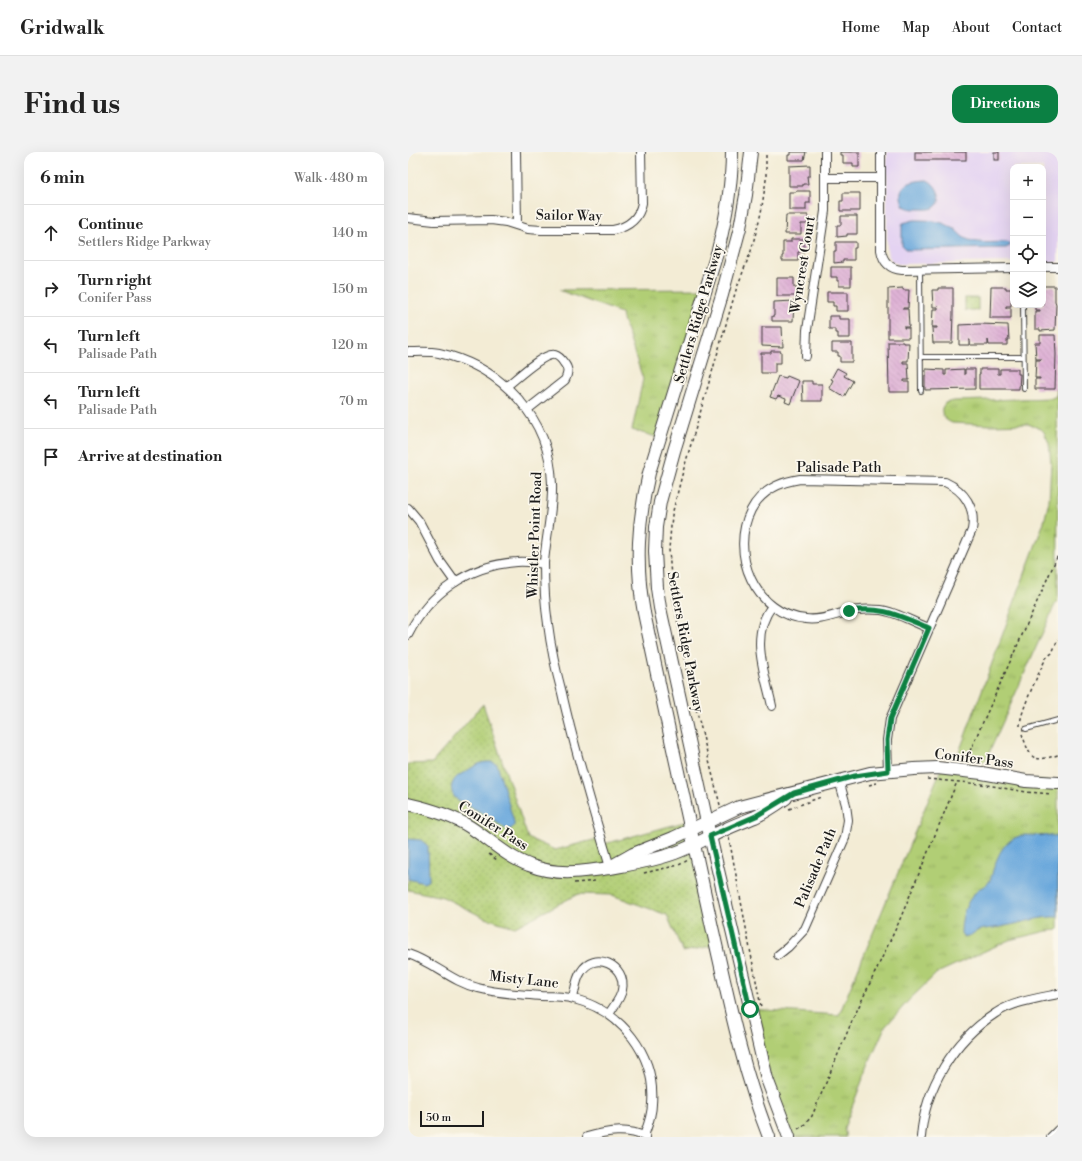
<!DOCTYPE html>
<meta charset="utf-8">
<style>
body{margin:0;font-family:"Libre Bodoni",serif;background:#f2f2f2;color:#222}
.controls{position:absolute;right:12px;top:12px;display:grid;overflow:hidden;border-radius:8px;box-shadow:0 4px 16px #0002}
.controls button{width:36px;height:36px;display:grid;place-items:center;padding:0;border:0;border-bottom:1px solid #e0e0e0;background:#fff;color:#222;font:20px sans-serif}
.scale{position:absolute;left:12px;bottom:10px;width:64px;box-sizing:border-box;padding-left:4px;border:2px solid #1c1c1c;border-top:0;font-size:11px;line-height:14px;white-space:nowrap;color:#1c1c1c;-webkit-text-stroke:3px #fbf7ec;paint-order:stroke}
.stop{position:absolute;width:12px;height:12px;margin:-9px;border:3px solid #0b8043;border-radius:50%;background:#fff}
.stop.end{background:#0b8043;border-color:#fff;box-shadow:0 1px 4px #0008}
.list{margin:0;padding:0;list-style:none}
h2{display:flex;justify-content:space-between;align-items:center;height:52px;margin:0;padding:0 16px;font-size:17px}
h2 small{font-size:13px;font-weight:400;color:#767676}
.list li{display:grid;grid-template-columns:26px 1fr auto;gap:12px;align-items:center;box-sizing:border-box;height:56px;padding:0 16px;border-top:1px solid #e0e0e0}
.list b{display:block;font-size:15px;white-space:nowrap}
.list p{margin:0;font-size:13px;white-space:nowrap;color:#767676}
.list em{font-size:13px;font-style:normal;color:#767676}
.icon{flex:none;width:22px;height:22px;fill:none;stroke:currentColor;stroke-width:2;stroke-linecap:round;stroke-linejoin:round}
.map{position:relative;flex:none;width:650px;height:985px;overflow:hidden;border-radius:12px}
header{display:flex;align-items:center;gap:24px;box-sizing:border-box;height:56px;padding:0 20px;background:#fff;border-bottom:1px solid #e0e0e0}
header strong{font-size:19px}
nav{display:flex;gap:22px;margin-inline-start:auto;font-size:14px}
.intro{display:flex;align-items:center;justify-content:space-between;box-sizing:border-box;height:96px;padding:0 24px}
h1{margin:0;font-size:28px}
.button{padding:10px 18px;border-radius:12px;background:#0b8043;color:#fff;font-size:14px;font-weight:700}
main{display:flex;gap:24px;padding:0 24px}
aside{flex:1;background:#fff;border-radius:12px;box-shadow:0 4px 16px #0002}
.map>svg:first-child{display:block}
.built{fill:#e4d3f2}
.grass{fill:url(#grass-tufts);stroke:#667548}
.park{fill:url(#park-dots);stroke:#667548}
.water{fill:#6ba8dc;stroke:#44627c}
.building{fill:url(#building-back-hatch)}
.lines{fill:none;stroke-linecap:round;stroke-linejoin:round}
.lane-casing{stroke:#3c3b38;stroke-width:6}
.street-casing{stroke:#3c3b38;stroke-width:10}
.secondary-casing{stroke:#3c3b38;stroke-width:14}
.path{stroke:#3c3b38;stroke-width:1.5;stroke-dasharray:3 3;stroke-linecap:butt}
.lane{stroke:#fff;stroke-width:4}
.street{stroke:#fff;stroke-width:8}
.secondary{stroke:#fff;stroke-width:12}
.route{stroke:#0b8043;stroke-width:5}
.labels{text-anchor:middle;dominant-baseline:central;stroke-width:3.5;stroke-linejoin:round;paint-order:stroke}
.street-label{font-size:14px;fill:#1c1c1c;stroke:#fbf7ec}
</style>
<header>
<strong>Gridwalk</strong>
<nav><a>Home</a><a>Map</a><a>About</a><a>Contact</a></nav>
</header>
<div class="intro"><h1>Find us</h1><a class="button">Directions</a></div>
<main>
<aside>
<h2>6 min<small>Walk · 480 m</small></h2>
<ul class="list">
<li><svg class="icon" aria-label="ahead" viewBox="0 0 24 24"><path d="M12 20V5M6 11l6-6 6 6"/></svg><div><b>Continue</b><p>Settlers Ridge Parkway</p></div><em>140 m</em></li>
<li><svg class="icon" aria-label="right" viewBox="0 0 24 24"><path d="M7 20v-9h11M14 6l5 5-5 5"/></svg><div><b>Turn right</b><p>Conifer Pass</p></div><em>150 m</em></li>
<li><svg class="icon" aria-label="left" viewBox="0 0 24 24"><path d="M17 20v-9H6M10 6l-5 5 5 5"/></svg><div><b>Turn left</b><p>Palisade Path</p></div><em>120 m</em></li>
<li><svg class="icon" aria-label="left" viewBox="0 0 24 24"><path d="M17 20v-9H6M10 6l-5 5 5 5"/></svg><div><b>Turn left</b><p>Palisade Path</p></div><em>70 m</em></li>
<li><svg class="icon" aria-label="arrive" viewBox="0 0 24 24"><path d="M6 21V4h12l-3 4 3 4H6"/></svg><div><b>Arrive at destination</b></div></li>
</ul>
</aside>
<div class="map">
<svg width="650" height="985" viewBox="0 0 650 985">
<defs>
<pattern id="grass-tufts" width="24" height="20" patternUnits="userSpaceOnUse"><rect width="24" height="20" fill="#b1ce75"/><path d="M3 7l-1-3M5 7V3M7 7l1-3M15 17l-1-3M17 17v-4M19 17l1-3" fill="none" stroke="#98b065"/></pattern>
<pattern id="park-dots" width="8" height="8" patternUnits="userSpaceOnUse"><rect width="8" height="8" fill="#b1ce75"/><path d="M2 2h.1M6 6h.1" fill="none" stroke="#98b065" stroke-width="1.8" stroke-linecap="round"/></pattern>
<pattern id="building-back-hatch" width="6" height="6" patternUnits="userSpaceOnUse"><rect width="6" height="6" fill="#dfb2d6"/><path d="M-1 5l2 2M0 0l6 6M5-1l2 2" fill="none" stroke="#bf98b7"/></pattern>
</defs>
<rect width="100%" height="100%" fill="#fbf7ec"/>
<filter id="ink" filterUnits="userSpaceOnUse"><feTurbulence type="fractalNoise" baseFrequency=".025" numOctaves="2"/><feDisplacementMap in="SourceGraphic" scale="8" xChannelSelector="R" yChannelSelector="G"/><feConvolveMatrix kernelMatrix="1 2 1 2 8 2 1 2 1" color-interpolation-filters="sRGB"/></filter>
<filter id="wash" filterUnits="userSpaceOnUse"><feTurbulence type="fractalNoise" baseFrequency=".012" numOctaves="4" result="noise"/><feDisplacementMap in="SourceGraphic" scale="16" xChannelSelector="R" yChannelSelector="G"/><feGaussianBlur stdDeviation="0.9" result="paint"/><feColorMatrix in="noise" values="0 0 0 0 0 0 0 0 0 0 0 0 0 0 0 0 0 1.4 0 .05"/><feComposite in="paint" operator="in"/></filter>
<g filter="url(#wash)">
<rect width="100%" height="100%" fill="#f3ecd5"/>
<polygon class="built" points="479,0 650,0 650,110 635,110 635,15 605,15 605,110 496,112 490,112 484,109 480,103 479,98"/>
<g class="grass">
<polygon points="298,137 252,286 224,278 235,227 213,161 151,138"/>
<path d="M 649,236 L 650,446 L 577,610 L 549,606 L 636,370 L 641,349 L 643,311 L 641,291 L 636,280 L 633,277 L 620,272 L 582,273 L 544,271 C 537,268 533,264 534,256 L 537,251 L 546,249 L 644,246 L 648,244 Z"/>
<polygon points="533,617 650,631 650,778 639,779 601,788 529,821 502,847 477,875 462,908 436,976 438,985 381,985 342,857 431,863"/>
</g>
<g class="park">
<rect x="557" y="146" width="13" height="12"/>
<polygon points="75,552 120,686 147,698 193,686 196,692 280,669 308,793 275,800 259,763 204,743 170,742 107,775 77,766 35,745 0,738 0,612 24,611"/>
</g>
<g class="water">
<path d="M 519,28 C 528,31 537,48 527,55 C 523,58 516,57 511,57 C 506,57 501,57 496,54 C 486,33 501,29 519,28 Z"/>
<path d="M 506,68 C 519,68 532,68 543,75 C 548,77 551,82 555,85 C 567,93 586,90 599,90 L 602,91 L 602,94 L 598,96 L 500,98 L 496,96 L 494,94 L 494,73 L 495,71 Z"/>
<path d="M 78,610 L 84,610 L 89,612 L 106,670 L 106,674 L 103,677 L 98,677 C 88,670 79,664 69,658 C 63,655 57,653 52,650 C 40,642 41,629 53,622 C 62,618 68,611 78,610 Z"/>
<path d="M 616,683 L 650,684 L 650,765 C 632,764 615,771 597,774 C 589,776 581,776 572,778 C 566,779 563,785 556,786 L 553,781 C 553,766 557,750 569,739 C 572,735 578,734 581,730 C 583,727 584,722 585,718 C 591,701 596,687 616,683 Z"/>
<polygon points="0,687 13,688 20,694 21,728 16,731 0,727"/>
</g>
<g id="blocks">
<g class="building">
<polygon points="382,0 398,0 396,8 380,8 380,3 382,3"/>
<polygon points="432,0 451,0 451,15 445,15 445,11 435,11 435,3 432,3"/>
<rect x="507" y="0" width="51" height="8"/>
<rect x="586" y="0" width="5" height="8"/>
<polygon points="402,13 402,24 399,24 400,32 395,32 395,34 381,34 381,14"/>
<polygon points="388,39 402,39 402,51 398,51 398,58 381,58 381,40 388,40"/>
<polygon points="435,41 452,41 452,59 432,59 432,49 435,49"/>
<polygon points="378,63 400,63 400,72 393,72 393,82 377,82"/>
<polygon points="433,64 449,64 449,82 439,82 439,84 429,85 429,73 433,73"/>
<polygon points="383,87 396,87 396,100 390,100 390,109 374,109 374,104 375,104 375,90 383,90"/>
<polygon points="428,90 448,90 448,96 446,96 446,108 435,108 435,110 426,111 426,99 428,99"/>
<polygon points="423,115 443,115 443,134 431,134 431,129 429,129 429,125 423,125"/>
<polygon points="369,126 386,126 386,135 389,135 389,144 369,144"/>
<polygon points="635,134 647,134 647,149 648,152 647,178 632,179 632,177 627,177 627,159 632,159 632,158 627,158 627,153 635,153"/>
<polygon points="583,135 598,135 598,137 603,137 603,154 598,154 598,156 603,156 603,166 582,166"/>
<polygon points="495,136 495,138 501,138 500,156 495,156 495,157 500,157 501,175 496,175 496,176 501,176 501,186 480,186 480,137"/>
<polygon points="530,136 545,136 545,162 544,191 525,191 524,176 529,176 529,175 524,175 525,157 530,157 530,155 525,155 524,138 530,138"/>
<polygon points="419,140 440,140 440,159 428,159 428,154 425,154 425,150 419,150"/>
<polygon points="386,149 385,169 364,169 364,164 366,164 366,150"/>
<polygon points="421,164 431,164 431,167 442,167 442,186 430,186 430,181 427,181 427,177 421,177"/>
<polygon points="571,172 600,173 601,188 599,188 599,193 581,193 580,188 580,193 562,193 562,188 561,188 561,193 551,193 551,173"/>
<polygon points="354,175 374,175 375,195 354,194"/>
<polygon points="632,183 647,183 648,202 647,237 627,237 627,227 632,227 632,226 627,226 628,208 633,208 633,207 628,207 627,191 632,191"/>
<polygon points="480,190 495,190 495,191 501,191 500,209 495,209 495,211 500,211 501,228 496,228 496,230 501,230 501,240 481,240"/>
<polygon points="424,191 444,191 444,210 432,210 432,204 430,204 430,200 424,200"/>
<polygon points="363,199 373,199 373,211 367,211 367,221 353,221 353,201 363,201"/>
<polygon points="429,216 438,221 436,224 445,229 436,245 421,236 425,228 423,227"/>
<polygon points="518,217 536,218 536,223 538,223 538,218 556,217 556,222 557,222 557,217 567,217 567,237 517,238 517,223 518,223"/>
<polygon points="572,217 590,217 590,222 592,222 592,217 610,217 610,222 612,222 611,237 571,237 571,222 572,222"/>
<polygon points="370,224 378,226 379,224 391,229 382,252 377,250 378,247 370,244 368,247 362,245"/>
<polygon points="394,229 404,229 404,232 414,232 414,249 395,249"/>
</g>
</g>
</g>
<g filter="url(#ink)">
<use href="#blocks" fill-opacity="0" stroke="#3c3b38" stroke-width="1"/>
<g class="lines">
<g class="lane-casing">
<g id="lane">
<polyline points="512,118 513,239"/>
<polyline points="615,153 616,237"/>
<polyline points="513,205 615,205"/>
<polyline points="618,577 650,568"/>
</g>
</g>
<g class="street-casing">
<g id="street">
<polyline points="108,0 109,73"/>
<path d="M 473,0 L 473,98 C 475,110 482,117 494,118 L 605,116"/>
<polyline points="417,26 473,26"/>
<path d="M 0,66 L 26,69 L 83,68 L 98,70 L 120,77 L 133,78 L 205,78 C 220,75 231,67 234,51 L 233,0"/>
<polyline points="635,115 650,115"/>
<path d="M 0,200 C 10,200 21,199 31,201 C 94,215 142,266 144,332 C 145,358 138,385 136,411 C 136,431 137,452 140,472 C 143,496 148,519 154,541 C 167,600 185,658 202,715"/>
<polyline points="398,204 399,178 417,59 417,0"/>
<path d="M 99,234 C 108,227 136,200 147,203 C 151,204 154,208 156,211 C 161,217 160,221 157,228 L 120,257"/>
<polyline points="0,356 11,369 32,409 47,430"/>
<path d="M 364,454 C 341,484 357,521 364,554"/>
<path d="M 0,483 C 21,441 61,413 109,410 C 118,409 127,411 136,412"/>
<path d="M 480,619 L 479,588 L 482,567 L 564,378 C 568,356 557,339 537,330 L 392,327 C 372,330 353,339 343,358 C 321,401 347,463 398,467 C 413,469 425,463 439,460 C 450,457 462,457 473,458 C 488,460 507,471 521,476"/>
<path d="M 0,802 C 25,810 44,830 70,836 C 91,842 112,842 133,844 C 144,844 156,844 166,847 C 213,859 248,902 244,952 C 244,963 240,973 236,984"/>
<polyline points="370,803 380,795 397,777 437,686 440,668 438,653 431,628"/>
<path d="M 165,846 C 167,838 168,827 173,820 C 186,798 219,813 214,838 C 213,846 205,855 201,862"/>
<path d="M 179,985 C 199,979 219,976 238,985"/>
<path d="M 513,985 C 517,935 546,888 588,861 C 604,850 631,846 650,842"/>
<polyline points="643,985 650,978"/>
</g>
</g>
<g class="secondary-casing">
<g id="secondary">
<path d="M 324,0 C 324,32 318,66 310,98 L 241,321 C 230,368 227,412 236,461 C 258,566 281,670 304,775 C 320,845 334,917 361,985"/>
<polyline points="343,0 338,43 332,76 314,143 266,299 252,350 248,375 247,399 249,436 252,456 302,684 359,927 381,985"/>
<path d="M 0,652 C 22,657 43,663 62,675 C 82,688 99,705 121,713 C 148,724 173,720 202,716 C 224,712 245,709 267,701 C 284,695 300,685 316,678 C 326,673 337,669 347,665 C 358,660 368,653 378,646"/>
<polyline points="202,715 225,702 265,686 331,655 462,621 506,617 529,616 574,621 618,629 650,631"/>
</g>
</g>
<g class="path">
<path d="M 612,574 C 612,559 631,521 638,506 L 644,501 L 650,487"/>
<path d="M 614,582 C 623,607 623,611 650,603"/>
<polyline points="557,610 650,403"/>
<polyline points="519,627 573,632 618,640 644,642"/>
<polyline points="461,633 469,631"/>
<polyline points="312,653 278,516 264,440 261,397 264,363 274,323 328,138 343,99 353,61 358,28 358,0"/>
<polyline points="381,657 413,645"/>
<polyline points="321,686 353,855"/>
<polyline points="81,702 89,708"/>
<polyline points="236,721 271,713 280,708"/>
<polyline points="166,731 188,729"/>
<polyline points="390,977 396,973 404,964 444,869 490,772 549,630"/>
</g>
<use href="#lane" class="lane"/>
<use href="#street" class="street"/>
<use href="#secondary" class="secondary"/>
</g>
</g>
<g class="lines" filter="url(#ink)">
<path class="route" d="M 342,857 L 302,684 L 348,664 L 386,641 L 447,624 L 480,619 L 479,588 L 482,567 L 521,476 C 491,464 475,454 441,459"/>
</g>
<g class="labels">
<g class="street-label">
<text transform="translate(161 64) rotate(1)">Sailor Way</text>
<text transform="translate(395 113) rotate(-81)">Wyncrest Court</text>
<text transform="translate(291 162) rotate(-74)">Settlers Ridge Parkway</text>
<text x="431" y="316">Palisade Path</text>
<text transform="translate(127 383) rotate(-88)">Whistler Point Road</text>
<text transform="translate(277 490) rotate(79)">Settlers Ridge Parkway</text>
<text transform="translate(566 607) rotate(7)">Conifer Pass</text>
<text transform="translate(85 674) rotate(32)">Conifer Pass</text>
<text transform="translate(408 716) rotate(-67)">Palisade Path</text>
<text transform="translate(116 828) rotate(6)">Misty Lane</text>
</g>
</g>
</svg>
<div class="controls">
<button>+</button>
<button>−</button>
<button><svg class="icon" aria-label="locate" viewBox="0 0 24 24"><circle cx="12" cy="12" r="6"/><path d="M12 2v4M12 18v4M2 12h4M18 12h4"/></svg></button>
<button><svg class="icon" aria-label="layers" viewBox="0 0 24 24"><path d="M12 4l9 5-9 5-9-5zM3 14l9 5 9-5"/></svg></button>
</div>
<div class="scale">50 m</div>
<div class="stop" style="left:342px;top:857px"></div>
<div class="stop end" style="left:441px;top:459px"></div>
</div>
</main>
